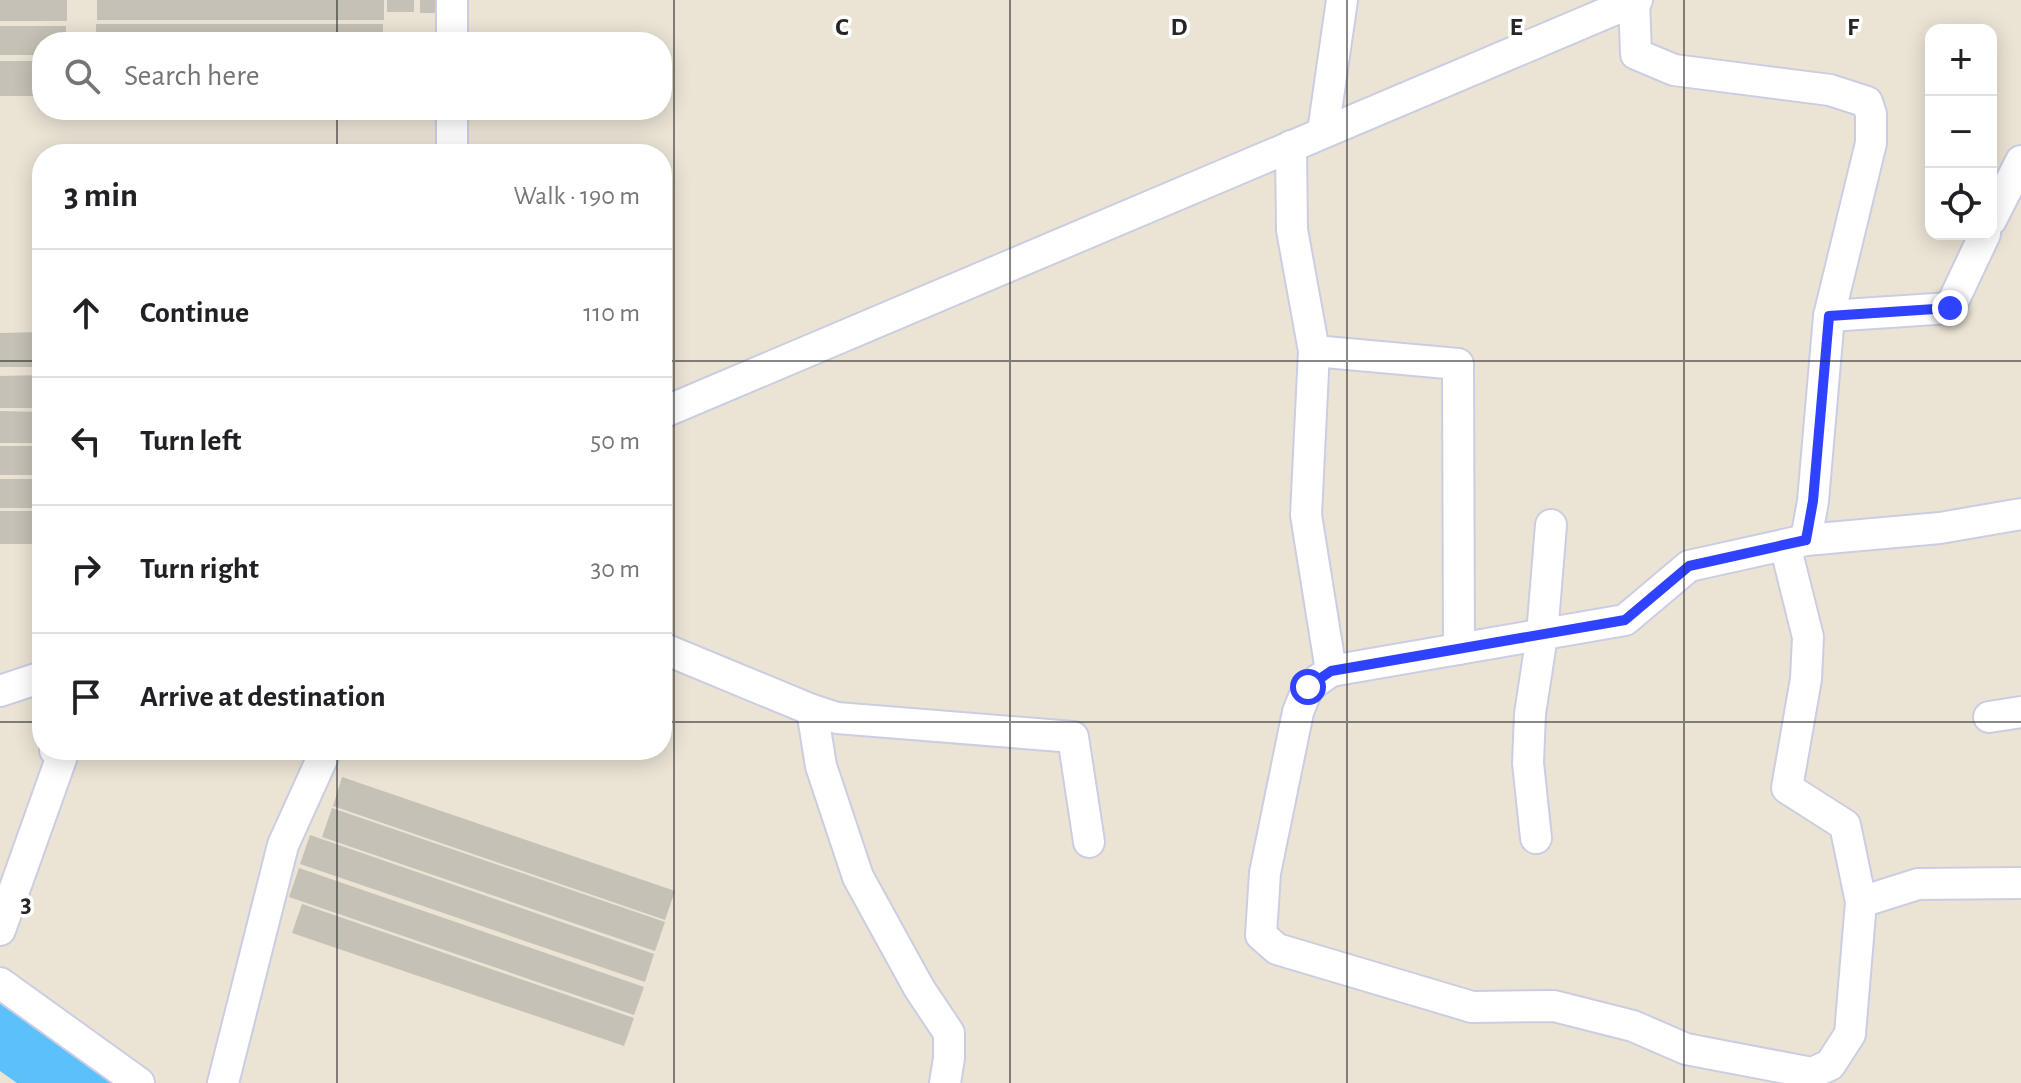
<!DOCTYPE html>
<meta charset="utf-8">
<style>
body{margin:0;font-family:"Alegreya Sans",sans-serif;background:#f2f2f2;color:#202124}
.controls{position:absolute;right:24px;top:24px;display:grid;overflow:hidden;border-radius:16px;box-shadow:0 4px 20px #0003}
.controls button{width:72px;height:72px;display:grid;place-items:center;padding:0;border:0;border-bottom:2px solid #e0e0e0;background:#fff;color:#202124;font:40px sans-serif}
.stop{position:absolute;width:24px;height:24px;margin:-18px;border:6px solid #2f42ff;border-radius:50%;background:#fff}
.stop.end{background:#2f42ff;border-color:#fff;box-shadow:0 2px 8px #0008}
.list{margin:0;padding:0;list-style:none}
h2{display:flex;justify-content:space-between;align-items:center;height:104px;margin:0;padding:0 32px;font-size:34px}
h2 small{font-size:26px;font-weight:400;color:#757577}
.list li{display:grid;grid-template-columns:52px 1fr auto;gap:24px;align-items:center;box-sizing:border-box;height:128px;padding:0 32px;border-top:2px solid #e0e0e0}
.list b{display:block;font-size:30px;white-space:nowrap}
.list em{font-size:26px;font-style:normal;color:#757577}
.icon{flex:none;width:44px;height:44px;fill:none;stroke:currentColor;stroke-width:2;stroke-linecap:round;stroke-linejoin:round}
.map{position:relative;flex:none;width:2021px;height:1083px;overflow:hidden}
.search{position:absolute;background:#fff;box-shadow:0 4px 20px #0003;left:32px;top:32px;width:640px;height:88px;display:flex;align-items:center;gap:20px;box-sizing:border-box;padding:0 28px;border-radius:32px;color:#757577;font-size:30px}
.panel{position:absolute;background:#fff;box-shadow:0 4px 20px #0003;left:32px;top:144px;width:640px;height:616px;border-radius:32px}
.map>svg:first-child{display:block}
.water{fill:#5cc1fa}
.building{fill:#c6c1b6}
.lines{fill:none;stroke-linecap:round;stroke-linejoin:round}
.minor-casing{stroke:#cbcde2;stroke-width:34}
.minor{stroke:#fff;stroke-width:30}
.route{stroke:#2f42ff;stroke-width:10}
.grid{fill:none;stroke:#262626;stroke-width:2;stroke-opacity:0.55}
.grid-label{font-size:26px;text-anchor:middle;font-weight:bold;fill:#262626;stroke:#fff;stroke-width:7;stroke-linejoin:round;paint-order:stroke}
</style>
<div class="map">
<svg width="2021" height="1083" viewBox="0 0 2021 1083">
<rect width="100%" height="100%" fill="#ebe4d5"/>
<polygon class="water" points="0,994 125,1083 17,1083 0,1071"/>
<g class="building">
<rect x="0" y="0" width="67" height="21"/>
<rect x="97" y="0" width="287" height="20"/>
<rect x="387" y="0" width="27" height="12"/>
<rect x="420" y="0" width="23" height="13"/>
<rect x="96" y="24" width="287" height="18"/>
<polygon points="0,26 66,26 66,42 42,42 42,55 0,55"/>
<rect x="0" y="61" width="42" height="35"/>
<rect x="96" y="110" width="287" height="4"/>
<polygon points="42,332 42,367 0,367 0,333"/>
<polygon points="42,375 42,408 0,408 0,376"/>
<polygon points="0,411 42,412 42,443 0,443"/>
<rect x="0" y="446" width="42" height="29"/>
<rect x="0" y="479" width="42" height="29"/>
<rect x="0" y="511" width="42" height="33"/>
<polygon points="342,777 675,891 665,920 333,806"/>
<polygon points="332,808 665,922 655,951 322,837"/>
<polygon points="310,835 654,954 645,982 300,864"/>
<polygon points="299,868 644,987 634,1015 289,897"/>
<polygon points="302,904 634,1018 624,1046 292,933"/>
</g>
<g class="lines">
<g class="minor-casing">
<g id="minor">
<polyline points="1634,0 1636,54 1674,70 1830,90 1867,102 1871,114 1871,143 1829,316 1813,501 1806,540"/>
<polyline points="452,42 452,0"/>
<polyline points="1323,132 1342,0"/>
<polyline points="1291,146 1292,230 1314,351 1306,515 1331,671"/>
<polyline points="452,154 452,110"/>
<polyline points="1991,220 2021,161"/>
<polyline points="1829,316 1950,308 1985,234"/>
<polyline points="1314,351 1458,364 1459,649"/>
<polyline points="662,413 1637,0"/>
<polyline points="2021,514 1940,528 1806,540 1689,566 1625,620 1331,671 1308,687 1298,712 1265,873 1261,935 1277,949 1472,1007 1554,1006 1633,1026 1686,1049 1812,1073 1830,1065 1850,1034 1861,902 1918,884 2021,883"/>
<polyline points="1785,545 1808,637 1806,679 1787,788 1845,825 1861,902"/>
<polyline points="662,648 812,710 837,718 1073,737 1089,842"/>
<polyline points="0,691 42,677"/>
<polyline points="812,710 821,766 858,877 919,988 949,1033 949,1058 945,1083"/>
<polyline points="1989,717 2021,712"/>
<polyline points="1536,838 1528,763 1530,714 1542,635 1551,525"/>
<polyline points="0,930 62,756 55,750"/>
<polyline points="0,983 139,1083"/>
<polyline points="223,1083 283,845 326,750"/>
</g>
</g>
<use href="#minor" class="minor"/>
</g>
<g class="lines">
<polyline class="route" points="1308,687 1331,671 1625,620 1689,566 1806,540 1813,501 1829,316 1950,308"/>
</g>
<path class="grid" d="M 337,0 L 337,42M 674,0 L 674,1083M 1010,0 L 1010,1083M 1347,0 L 1347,1083M 1684,0 L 1684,1083M 337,110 L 337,154M 0,361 L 42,361M 662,361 L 2021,361M 0,722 L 42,722M 662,722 L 2021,722M 337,750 L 337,1083"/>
<g class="grid-label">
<text x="842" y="35">C</text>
<text x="1179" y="35">D</text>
<text x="1516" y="35">E</text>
<text x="1853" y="35">F</text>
<text x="26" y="912">3</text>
</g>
</svg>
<div class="controls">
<button>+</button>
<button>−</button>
<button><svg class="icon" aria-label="locate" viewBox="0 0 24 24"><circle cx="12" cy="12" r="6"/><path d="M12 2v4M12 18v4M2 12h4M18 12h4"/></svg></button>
</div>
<div class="stop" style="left:1308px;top:687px"></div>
<div class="stop end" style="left:1950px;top:308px"></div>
<div class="search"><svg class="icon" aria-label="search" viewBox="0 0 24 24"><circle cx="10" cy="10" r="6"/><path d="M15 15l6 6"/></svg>Search here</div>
<section class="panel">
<h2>3 min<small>Walk · 190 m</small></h2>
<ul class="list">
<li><svg class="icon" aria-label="ahead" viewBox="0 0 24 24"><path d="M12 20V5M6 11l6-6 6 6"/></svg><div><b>Continue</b></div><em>110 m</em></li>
<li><svg class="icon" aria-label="left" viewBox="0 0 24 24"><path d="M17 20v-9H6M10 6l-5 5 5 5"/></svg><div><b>Turn left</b></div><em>50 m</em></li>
<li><svg class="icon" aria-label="right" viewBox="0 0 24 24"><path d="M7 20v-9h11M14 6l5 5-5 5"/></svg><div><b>Turn right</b></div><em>30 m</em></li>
<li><svg class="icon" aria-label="arrive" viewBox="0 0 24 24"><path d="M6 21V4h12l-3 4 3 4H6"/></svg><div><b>Arrive at destination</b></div></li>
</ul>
</section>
</div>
